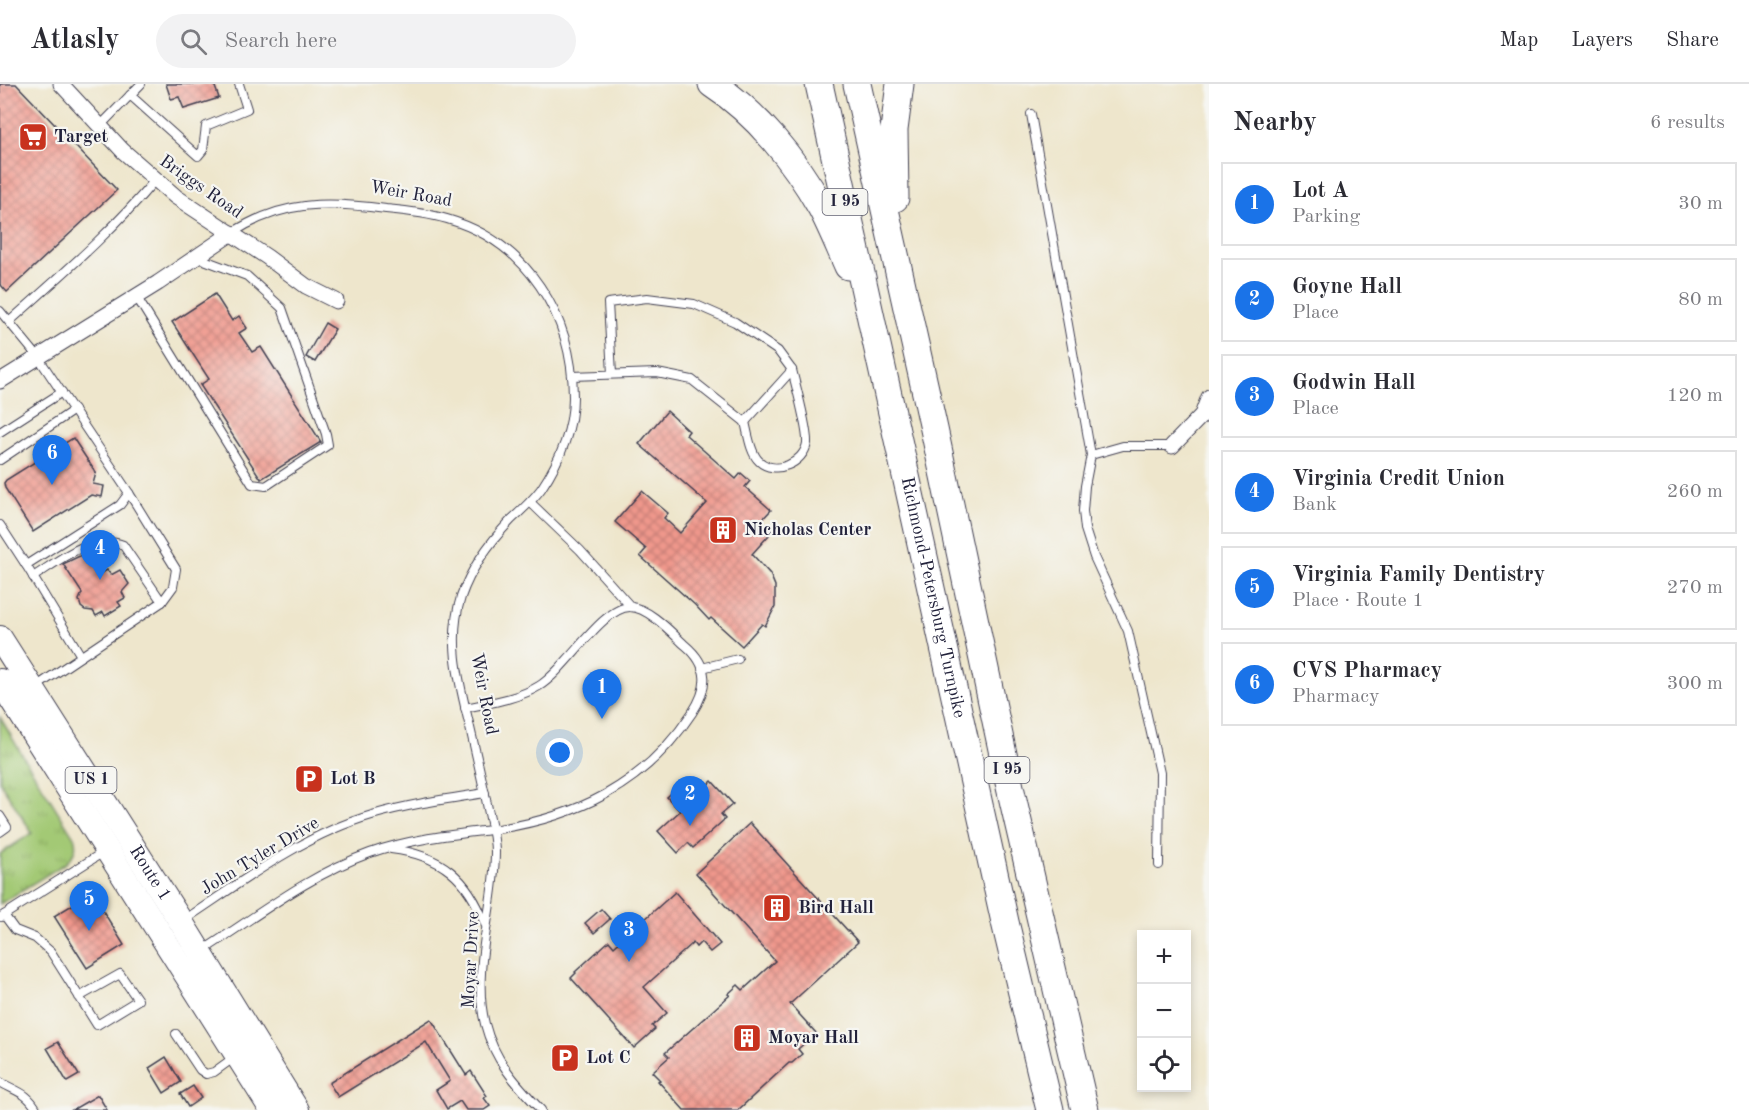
<!DOCTYPE html>
<meta charset="utf-8">
<style>
body{margin:0;font-family:"Old Standard TT",serif;background:#f2f2f3;color:#2b2b33}
.controls{position:absolute;right:18px;bottom:18px;display:grid;overflow:hidden;border-radius:0px;box-shadow:0 3px 9px #0003}
.controls button{width:54px;height:54px;display:grid;place-items:center;padding:0;border:0;border-bottom:2px solid #e1e1e2;background:#fff;color:#2b2b33;font:30px sans-serif}
.you{position:absolute;left:560px;top:669px;width:21px;height:21px;margin:-15px;border:4px solid #fff;border-radius:50%;background:#1a73e8;box-shadow:0 0 0 9px #1a73e833}
.badge{display:grid;place-items:center;width:39px;height:39px;border-radius:50%;background:#1a73e8;color:#fff;font-size:20px;font-weight:700}
.pin{position:absolute;translate:-50% -50px;filter:drop-shadow(0 2px 3px #0008)}
.pin::after{content:'';position:absolute;top:32px;width:21px;height:18px;background:inherit;clip-path:polygon(0 0,100% 0,50% 100%)}
.list{margin:0;padding:0;list-style:none}
h2{display:flex;justify-content:space-between;align-items:center;height:78px;margin:0;padding:0 24px;font-size:26px}
h2 small{font-size:20px;font-weight:400;color:#7c7c81}
.list li{display:grid;grid-template-columns:39px 1fr auto;gap:18px;align-items:center;box-sizing:border-box;height:84px;margin:0 12px 12px;padding:0 12px;border:2px solid #e1e1e2;border-radius:0px}
.list b{display:block;font-size:22px;white-space:nowrap}
.list p{margin:0;font-size:20px;white-space:nowrap;color:#7c7c81}
.list em{font-size:20px;font-style:normal;color:#7c7c81}
.icon{flex:none;width:33px;height:33px;fill:none;stroke:currentColor;stroke-width:2;stroke-linecap:round;stroke-linejoin:round}
.map{position:relative;flex:none;width:1209px;height:1026px;overflow:hidden}
header{display:flex;align-items:center;gap:36px;box-sizing:border-box;height:84px;padding:0 30px;background:#fff;border-bottom:2px solid #e1e1e2}
header strong{font-size:28px}
nav{display:flex;gap:33px;margin-inline-start:auto;font-size:21px}
.search{width:420px;height:54px;background:#f2f2f3;display:flex;align-items:center;gap:15px;box-sizing:border-box;padding:0 21px;border-radius:33px;color:#7c7c81;font-size:22px}
main{display:flex}
aside{flex:1;background:#fff}
.map>svg:first-child{display:block}
.grass{fill:url(#grass-tufts);stroke:#627658;stroke-width:1.5}
.building{fill:url(#building-cross-hatch)}
.lines{fill:none;stroke-linecap:round;stroke-linejoin:round}
.lane-casing{stroke:#413f51;stroke-width:10}
.street-casing{stroke:#413f51;stroke-width:17}
.primary-casing{stroke:#413f51;stroke-width:26}
.highway-casing{stroke:#413f51;stroke-width:29}
.lane{stroke:#fff;stroke-width:8}
.street{stroke:#fff;stroke-width:15}
.primary{stroke:#fff;stroke-width:24}
.highway{stroke:#fff;stroke-width:27}
.labels{text-anchor:middle;dominant-baseline:central;stroke-width:4.5;stroke-linejoin:round;paint-order:stroke}
.shield{fill:#f6f6f2;stroke:#626272;stroke-width:1.5}
.shield-label{font-size:16px;font-weight:bold;fill:#22223b}
.poi-label{font-size:18px;font-weight:bold;fill:#22223b;stroke:#f6f6f2;text-anchor:start}
.street-label{font-size:18px;fill:#22223b;stroke:#f6f6f2}
</style>
<header>
<strong>Atlasly</strong>
<div class="search"><svg class="icon" aria-label="search" viewBox="0 0 24 24"><circle cx="10" cy="10" r="6"/><path d="M15 15l6 6"/></svg>Search here</div>
<nav><a>Map</a><a>Layers</a><a>Share</a></nav>
</header>
<main>
<div class="map">
<svg width="1209" height="1026" viewBox="0 0 1209 1026">
<defs>
<pattern id="grass-tufts" width="24" height="20" patternUnits="userSpaceOnUse" patternTransform="scale(1.5)"><rect width="24" height="20" fill="#a3c974"/><path d="M3 7l-1-3M5 7V3M7 7l1-3M15 17l-1-3M17 17v-4M19 17l1-3" fill="none" stroke="#8cac65"/></pattern>
<pattern id="building-cross-hatch" width="8" height="8" patternUnits="userSpaceOnUse" patternTransform="scale(1.5)"><rect width="8" height="8" fill="#f0988c"/><path d="M0 0l8 8M0 8l8-8" fill="none" stroke="#c27c74"/></pattern>
</defs>
<rect width="100%" height="100%" fill="#f6f6f2"/>
<filter id="ink" filterUnits="userSpaceOnUse"><feTurbulence type="fractalNoise" baseFrequency=".0167" numOctaves="2"/><feDisplacementMap in="SourceGraphic" scale="12" xChannelSelector="R" yChannelSelector="G"/><feConvolveMatrix kernelMatrix="1 2 1 2 8 2 1 2 1" color-interpolation-filters="sRGB"/></filter>
<filter id="wash" filterUnits="userSpaceOnUse"><feTurbulence type="fractalNoise" baseFrequency=".008" numOctaves="4" result="noise"/><feDisplacementMap in="SourceGraphic" scale="24" xChannelSelector="R" yChannelSelector="G"/><feGaussianBlur stdDeviation="1.35" result="paint"/><feColorMatrix in="noise" values="0 0 0 0 0 0 0 0 0 0 0 0 0 0 0 0 0 1.4 0 .05"/><feComposite in="paint" operator="in"/></filter>
<g filter="url(#wash)">
<rect width="100%" height="100%" fill="#eee6cc"/>
<path class="grass" d="M 0,633 L 21,669 L 74,753 C 78,764 74,771 66,779 L 0,820 L 0,770 L 32,749 L 0,698 Z"/>
<g id="blocks">
<g class="building">
<polygon points="0,0 16,0 117,106 7,208 0,200"/>
<polygon points="166,0 214,0 219,14 184,25 179,13 171,15"/>
<polygon points="215,210 232,237 239,232 247,244 239,249 252,268 261,263 321,358 261,395 200,301 209,295 172,238"/>
<polygon points="325,239 335,245 315,278 306,273"/>
<polygon points="667,327 689,347 686,351 736,395 741,389 750,397 745,403 771,426 757,441 769,451 752,470 770,490 775,502 775,523 765,542 762,540 742,562 711,534 709,536 695,521 640,472 646,465 615,438 642,407 668,429 664,434 680,449 707,419 639,360"/>
<polygon points="73,354 96,389 93,400 104,402 102,413 91,411 33,448 5,404 4,399 6,396"/>
<polygon points="88,468 102,489 107,486 111,491 120,486 129,500 122,508 125,514 118,518 121,522 105,532 103,528 96,532 93,527 85,526 81,523 79,516 82,509 63,480"/>
<polygon points="712,697 733,720 721,730 725,735 693,764 688,759 678,769 658,747 680,727 667,713 677,704 690,718"/>
<polygon points="750,739 858,858 790,920 816,949 798,965 802,970 792,979 789,979 738,1026 684,1026 658,997 660,996 652,988 669,973 665,969 730,911 728,910 738,901 743,906 775,877 696,789"/>
<polygon points="675,808 720,860 710,868 701,858 696,863 693,859 644,903 667,929 652,942 655,945 634,964 571,894 576,889 575,888 609,857 614,863"/>
<polygon points="92,809 124,861 87,884 54,832"/>
<polygon points="601,825 610,835 594,849 585,839"/>
<polygon points="431,935 466,991 471,987 487,1012 484,1014 490,1022 484,1026 466,1026 460,1017 447,1025 436,1006 450,997 426,958 338,1013 329,999"/>
<polygon points="58,958 79,991 67,998 47,964"/>
<polygon points="166,973 181,998 164,1009 149,984"/>
<polygon points="193,1002 201,1014 188,1023 180,1010"/>
<polygon points="98,1011 107,1026 72,1026"/>
</g>
</g>
</g>
<g filter="url(#ink)">
<use href="#blocks" fill-opacity="0" stroke="#413f51" stroke-width="1.5"/>
<g class="lines">
<g class="lane-casing">
<g id="lane">
<polyline points="130,11 198,72 203,66 206,42 247,25 239,0"/>
<polyline points="1031,30 1091,371"/>
<polyline points="100,42 141,0"/>
<path d="M 232,149 C 283,116 328,117 386,125 C 407,127 427,129 447,135 C 527,158 573,232 573,313 C 573,345 559,378 541,405 C 532,417 522,426 511,436 C 490,458 471,484 461,513 C 448,554 458,594 468,635 C 475,665 482,695 488,725 C 491,739 495,754 495,768 C 495,823 471,885 485,940 C 494,976 516,1000 541,1026"/>
<polyline points="136,212 252,400 266,402 328,361 326,350 282,224 247,192 196,173"/>
<polyline points="0,227 38,273 129,409 176,485 173,503 162,518 34,604"/>
<path d="M 10,237 C 60,192 111,149 155,96"/>
<polyline points="572,292 657,289 692,296 745,338 792,286 778,267 735,238 694,220 647,214 608,219 612,290"/>
<path d="M 745,338 C 748,349 750,369 759,377 C 775,392 804,379 807,359 C 808,346 796,302 792,286"/>
<polyline points="0,348 62,308"/>
<polyline points="0,376 74,326"/>
<polyline points="530,418 580,466 631,523"/>
<polyline points="0,441 26,481"/>
<path d="M 33,493 C 59,477 91,448 123,461 L 162,518"/>
<polyline points="81,572 26,481 120,421 129,409"/>
<polyline points="702,584 738,575"/>
<polyline points="0,732 7,743 0,748"/>
<path d="M 391,765 C 441,771 468,794 485,840"/>
<polyline points="1159,781 1160,689 1128,547 1094,473 1085,445 1083,427 1085,402 1091,371 1123,362 1172,362"/>
<polyline points="4,831 15,846 35,854 51,868 97,941 138,916 120,890 79,913"/>
<polyline points="1,833 105,767"/>
<path d="M 184,836 C 243,797 303,751 372,731 C 409,720 447,715 485,709"/>
<path d="M 202,867 C 257,832 309,791 370,769 C 409,755 451,751 491,746 C 576,734 644,702 692,629 C 709,603 710,582 685,561 C 672,549 648,523 630,523 C 602,523 566,586 539,602 C 518,615 489,619 465,624"/>
<polyline points="176,950 200,986 206,990 214,988 236,972"/>
<path d="M 0,998 C 17,1008 27,1008 37,1026"/>
</g>
</g>
<g class="street-casing">
<g id="street">
<polyline points="61,0 123,67 176,113 267,173 306,202 336,217"/>
<polyline points="0,297 158,199 232,149"/>
<polyline points="1172,362 1202,331 1209,313"/>
</g>
</g>
<g class="primary-casing">
<g id="primary">
<path id="s1" d="M 0,554 L 181,838 L 297,1026"/>
<polyline points="0,597 272,1026"/>
</g>
</g>
<g class="highway-casing">
<g id="highway">
<path d="M 712,0 C 757,29 795,77 821,123 C 831,142 839,162 848,182"/>
<path id="s2" d="M 819,0 L 1005,838 L 1050,1026"/>
<polyline points="857,0 934,345 1010,703 1085,1026"/>
<polyline points="895,114 894,46 900,0"/>
</g>
</g>
<use href="#lane" class="lane"/>
<use href="#street" class="street"/>
<use href="#primary" class="primary"/>
<use href="#highway" class="highway"/>
</g>
</g>
<defs>
<g id="supermarket-square" transform="scale(1.5)"><rect x="-9" y="-9" width="18" height="18" rx="4" fill="#c8321e" stroke="#f6f6f2"/><path d="M-6-5.5h2.5l.6 2H6L4.5 2H-2.5L-4.4-4H-6ZM-1.5 3.2a1.3 1.3 0 1 0 .1 0ZM3 3.2a1.3 1.3 0 1 0 .1 0Z" fill="#fff"/></g>
<g id="building-square" transform="scale(1.5)"><rect x="-9" y="-9" width="18" height="18" rx="4" fill="#c8321e" stroke="#f6f6f2"/><path d="M-4-6H4V6H1V3H-1V6H-4ZM-2.5-4.3h1.7v1.8h-1.7ZM.8-4.3h1.7v1.8H.8ZM-2.5-1h1.7V.8h-1.7ZM.8-1h1.7V.8H.8Z" fill="#fff"/></g>
<g id="parking-square" transform="scale(1.5)"><rect x="-9" y="-9" width="18" height="18" rx="4" fill="#c8321e" stroke="#f6f6f2"/><path d="M-3.5-5.5H1a3.5 3.5 0 0 1 0 7H-1V5.5H-3.5ZM-1-3.4V-.6H.8a1.4 1.4 0 0 0 0-2.8Z" fill="#fff"/></g>
</defs>
<g fill-rule="evenodd">
<use href="#supermarket-square" x="33" y="53"/>
<use href="#building-square" x="723" y="446"/>
<use href="#parking-square" x="309" y="695"/>
<use href="#building-square" x="777" y="824"/>
<use href="#building-square" x="747" y="954"/>
<use href="#parking-square" x="565" y="974"/>
</g>
<g class="labels">
<g class="shield">
<rect x="822.5" y="105" width="45" height="26" rx="4.5"/>
<rect x="984.5" y="673" width="45" height="26" rx="4.5"/>
<rect x="65.5" y="683" width="51" height="26" rx="4.5"/>
</g>
<g class="shield-label">
<text x="845" y="118">I 95</text>
<text x="1007" y="686">I 95</text>
<text x="91" y="696">US 1</text>
</g>
<g class="poi-label">
<text x="54" y="53">Target</text>
<text x="744" y="446">Nicholas Center</text>
<text x="330" y="695">Lot B</text>
<text x="798" y="824">Bird Hall</text>
<text x="768" y="954">Moyar Hall</text>
<text x="586" y="974">Lot C</text>
</g>
<g class="street-label">
<text transform="translate(201 103) rotate(35)">Briggs Road</text>
<text transform="translate(411 110) rotate(10)">Weir Road</text>
<text stroke="none"><textPath href="#s2" startOffset="526">Richmond-Petersburg Turnpike</textPath></text>
<text transform="translate(484 610) rotate(79)">Weir Road</text>
<text transform="translate(260 772) rotate(-31)">John Tyler Drive</text>
<text stroke="none"><textPath href="#s1" startOffset="279">Route 1</textPath></text>
<text transform="translate(471 876) rotate(-87)">Moyar Drive</text>
</g>
</g>
</svg>
<div class="controls">
<button>+</button>
<button>−</button>
<button><svg class="icon" aria-label="locate" viewBox="0 0 24 24"><circle cx="12" cy="12" r="6"/><path d="M12 2v4M12 18v4M2 12h4M18 12h4"/></svg></button>
</div>
<div class="you"></div>
<div class="pin badge" style="left:602px;top:635px">1</div>
<div class="pin badge" style="left:690px;top:742px">2</div>
<div class="pin badge" style="left:629px;top:878px">3</div>
<div class="pin badge" style="left:100px;top:496px">4</div>
<div class="pin badge" style="left:89px;top:847px">5</div>
<div class="pin badge" style="left:52px;top:401px">6</div>
</div>
<aside>
<h2>Nearby<small>6 results</small></h2>
<ul class="list">
<li><span class="badge">1</span><div><b>Lot A</b><p>Parking</p></div><em>30 m</em></li>
<li><span class="badge">2</span><div><b>Goyne Hall</b><p>Place</p></div><em>80 m</em></li>
<li><span class="badge">3</span><div><b>Godwin Hall</b><p>Place</p></div><em>120 m</em></li>
<li><span class="badge">4</span><div><b>Virginia Credit Union</b><p>Bank</p></div><em>260 m</em></li>
<li><span class="badge">5</span><div><b>Virginia Family Dentistry</b><p>Place · Route 1</p></div><em>270 m</em></li>
<li><span class="badge">6</span><div><b>CVS Pharmacy</b><p>Pharmacy</p></div><em>300 m</em></li>
</ul>
</aside>
</main>
